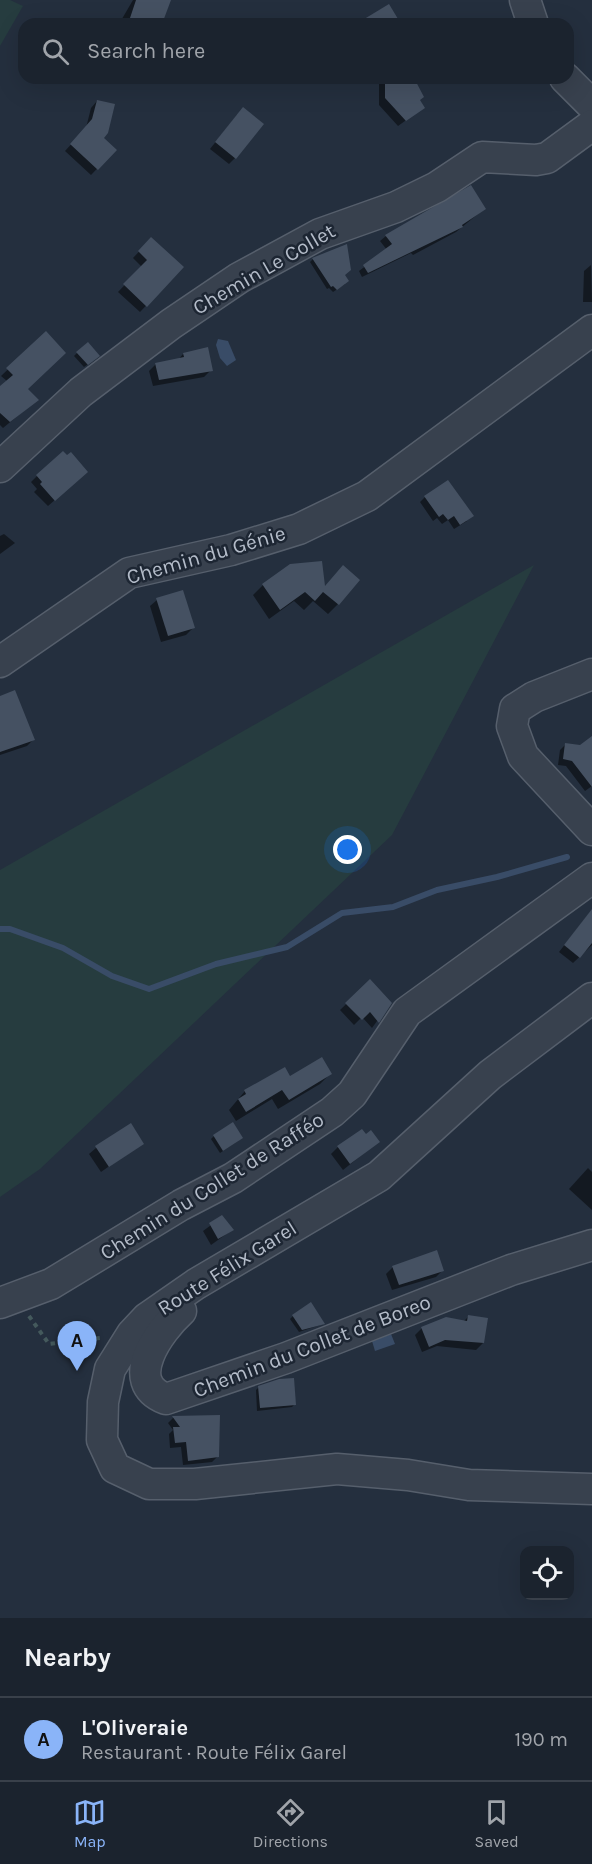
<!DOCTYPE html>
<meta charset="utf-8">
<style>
body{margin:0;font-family:Karla,sans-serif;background:#282f3a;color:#f1f3f6}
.controls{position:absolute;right:18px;bottom:18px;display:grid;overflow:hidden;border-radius:12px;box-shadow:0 6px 24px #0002}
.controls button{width:54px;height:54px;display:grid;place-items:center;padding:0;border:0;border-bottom:2px solid #39404a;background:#1b232e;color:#f1f3f6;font:30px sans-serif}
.you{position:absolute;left:348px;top:850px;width:21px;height:21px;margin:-15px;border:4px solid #fff;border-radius:50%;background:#1a73e8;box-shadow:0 0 0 9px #1a73e833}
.badge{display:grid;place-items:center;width:39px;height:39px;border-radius:50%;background:#8ab4f8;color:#111;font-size:20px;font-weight:700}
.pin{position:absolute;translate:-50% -50px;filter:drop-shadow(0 2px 3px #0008)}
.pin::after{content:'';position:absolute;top:32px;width:21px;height:18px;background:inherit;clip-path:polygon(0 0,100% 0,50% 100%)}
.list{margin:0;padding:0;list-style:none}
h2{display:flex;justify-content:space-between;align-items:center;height:78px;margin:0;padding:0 24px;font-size:26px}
h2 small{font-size:20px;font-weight:400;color:#a0a4aa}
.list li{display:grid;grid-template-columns:39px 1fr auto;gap:18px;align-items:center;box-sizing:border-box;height:84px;padding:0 24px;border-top:2px solid #39404a}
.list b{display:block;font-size:22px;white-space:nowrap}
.list p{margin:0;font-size:20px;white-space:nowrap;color:#a0a4aa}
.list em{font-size:20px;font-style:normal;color:#a0a4aa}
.icon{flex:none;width:33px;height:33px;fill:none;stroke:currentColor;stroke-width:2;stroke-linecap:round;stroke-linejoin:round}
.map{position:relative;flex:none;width:592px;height:1618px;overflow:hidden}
.search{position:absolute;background:#1b232e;box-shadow:0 6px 24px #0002;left:18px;right:18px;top:18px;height:66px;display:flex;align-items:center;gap:15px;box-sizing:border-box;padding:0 21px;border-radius:18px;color:#a0a4aa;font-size:22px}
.sheet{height:162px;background:#1b232e}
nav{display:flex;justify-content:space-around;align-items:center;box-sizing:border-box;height:84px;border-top:2px solid #39404a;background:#1b232e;font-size:16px;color:#a0a4aa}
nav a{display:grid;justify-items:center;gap:3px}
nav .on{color:#8ab4f8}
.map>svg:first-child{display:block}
.green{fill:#263c3f}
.water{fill:#394c67}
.shadow{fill:#0007}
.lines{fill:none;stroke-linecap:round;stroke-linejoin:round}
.stream{stroke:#394c67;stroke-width:6}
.building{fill:#455162}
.minor-casing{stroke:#565f6c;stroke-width:33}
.path{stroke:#44595c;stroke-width:4;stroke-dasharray:4.5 4.5;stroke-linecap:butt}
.minor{stroke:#38414e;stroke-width:30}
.labels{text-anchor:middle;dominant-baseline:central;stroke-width:5;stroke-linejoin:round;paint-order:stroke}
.street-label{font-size:21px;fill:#b4bcc9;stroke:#1d2633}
</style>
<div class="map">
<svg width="592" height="1618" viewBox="0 0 592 1618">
<rect width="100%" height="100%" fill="#242f3e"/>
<g class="green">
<polygon points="0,0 10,0 23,6 0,46"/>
<polygon points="534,565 392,835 40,1169 0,1197 0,870"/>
</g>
<g class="water">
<polygon points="218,339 228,341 236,360 227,366 220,358 216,345"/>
<polygon points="391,1334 395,1344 375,1351 372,1341"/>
</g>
<g class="shadow">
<polygon points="133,0 167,0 161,24 119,24"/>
<polygon points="379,78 422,78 416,85 418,100 423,108 398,126 379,105"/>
<polygon points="97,101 102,138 115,150 91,175 65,151 86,128 91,108"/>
<polygon points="237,115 235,158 229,164 210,149"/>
<polygon points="484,209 456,232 413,255 411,253 362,277 359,271 387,250 380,241 386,236"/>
<polygon points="151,239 182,268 140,312 118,292 142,267 133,258"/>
<polygon points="313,259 344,275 345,284 333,292 329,288 327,289 310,262"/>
<polygon points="591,265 592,302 583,302 584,271"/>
<polygon points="46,333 26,389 37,400 3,428 0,425 0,388 7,381 1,376"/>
<polygon points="77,353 95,359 84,367 74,356"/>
<polygon points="183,354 211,370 204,377 153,386 149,371 156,364 178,360"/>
<polygon points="37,476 80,478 48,506 34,492 37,489 31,482"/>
<polygon points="425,497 467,521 454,529 448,520 442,524 437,518 433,521 420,502"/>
<polygon points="4,534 15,543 0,554 0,536"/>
<polygon points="263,585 324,588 338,604 328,614 313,601 304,610 294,601 269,619 253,595"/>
<polygon points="157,600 193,628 186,635 161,642 150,606"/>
<polygon points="0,697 33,740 27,746 0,755"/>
<polygon points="592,738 592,786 585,791 566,766 558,765 560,750 566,744 580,746"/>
<polygon points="592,910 592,945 573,963 559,952"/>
<polygon points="370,981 390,1003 372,1028 362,1017 354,1025 340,1010"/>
<polygon points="330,1074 320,1084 278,1109 272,1099 236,1121 229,1110 245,1091 290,1078"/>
<polygon points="214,1136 238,1141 220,1153 211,1139"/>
<polygon points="365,1136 378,1142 343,1170 331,1154 338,1147"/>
<polygon points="142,1143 101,1172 89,1154 96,1148"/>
<polygon points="588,1168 592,1172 592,1210 569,1189"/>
<polygon points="222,1217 232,1230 211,1245 203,1231"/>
<polygon points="393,1267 443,1270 436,1277 392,1290 386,1274"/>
<polygon points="293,1316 323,1324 299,1332 290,1319"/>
<polygon points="468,1317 483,1343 476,1350 437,1346 422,1352 415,1335 422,1328 463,1322"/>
<polygon points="259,1387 295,1404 292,1407 257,1411 256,1390"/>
<polygon points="218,1416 218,1456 212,1462 183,1465 181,1447 170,1448 169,1434 173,1430 168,1423 173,1418"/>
</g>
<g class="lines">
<polyline class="stream" points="0,929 10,929 63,948 112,976 149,989 216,964 287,947 342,913 393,907 437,890 497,877 567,857"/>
</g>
<g class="building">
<polygon points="136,0 171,0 162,24 128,24"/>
<polygon points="389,4 401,24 356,24"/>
<polygon points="385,78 414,78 424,97 420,100 425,108 406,121 385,98"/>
<polygon points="97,100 115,104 108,133 104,138 117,150 98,170 70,144 92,119"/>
<polygon points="243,107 264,124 236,159 215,142"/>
<polygon points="471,185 486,209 462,225 463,227 368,273 363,265 392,244 385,235"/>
<polygon points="151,237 184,267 147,307 123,284 147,260 138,251"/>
<polygon points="347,244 351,270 345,275 349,281 337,290 333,286 331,287 312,258"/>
<polygon points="46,331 66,353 28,389 39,400 10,422 0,413 0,386 13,375 6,368"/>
<polygon points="88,342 100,356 88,365 76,352"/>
<polygon points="208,347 213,371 159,380 155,363 184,357 183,353"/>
<polygon points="63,451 67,455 71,452 88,472 55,501 40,484 42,482 36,475"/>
<polygon points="448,480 474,516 460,525 454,516 448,520 443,514 439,517 424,496"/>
<polygon points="322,561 325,586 343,565 360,580 339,605 323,592 315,601 305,592 280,610 262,584 290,564"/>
<polygon points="183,590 195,628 168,636 156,598"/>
<polygon points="15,690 35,740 0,752 0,696"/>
<polygon points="592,736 592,787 572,761 563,759 565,743 580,745"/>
<polygon points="592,909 592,943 580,958 564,945"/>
<polygon points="370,979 392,1003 379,1023 370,1012 362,1020 345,1003"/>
<polygon points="322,1057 332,1074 289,1100 282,1090 246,1112 238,1099 246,1094 244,1090 285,1067 290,1076"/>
<polygon points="233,1122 243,1138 223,1151 213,1135"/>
<polygon points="131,1123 144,1144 109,1167 95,1146"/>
<polygon points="362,1129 366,1134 371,1130 380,1142 350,1164 337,1146"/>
<polygon points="222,1215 234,1230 218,1239 209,1223"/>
<polygon points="437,1250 444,1271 399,1285 392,1266"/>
<polygon points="311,1302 325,1324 302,1330 292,1315"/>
<polygon points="468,1315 488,1318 484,1343 445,1340 429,1347 421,1327 446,1317 467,1321"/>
<polygon points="294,1378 296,1405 260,1408 258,1386 279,1379"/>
<polygon points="220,1415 219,1457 188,1461 186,1442 175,1443 173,1427 180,1427 172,1416"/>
</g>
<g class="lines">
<g class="minor-casing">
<g id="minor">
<polyline points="525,0 533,24"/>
<polyline points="565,78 592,105"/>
<polyline points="0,467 81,392 171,324 239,278 320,234 396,207 437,187 482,157 536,160 547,158 592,125"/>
<polyline points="0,662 129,573 231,550 299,529 367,496 592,330"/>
<polyline points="592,674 534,697 515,709 512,726 523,756 592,830"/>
<polyline points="592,998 490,1075 379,1176 196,1284 147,1318 132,1334 110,1369 103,1402 102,1440 115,1468 149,1484 195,1484 337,1469 408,1475 469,1485 592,1489"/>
<polyline points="0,1303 51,1284 181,1205 233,1178 332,1112 352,1094 407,1012 592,878"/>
<path d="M 181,1311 C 160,1330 121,1382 166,1399 L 286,1358 L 511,1270 L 592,1245"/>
</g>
</g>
<polyline class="path" points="29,1316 49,1344 100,1338"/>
<use href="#minor" class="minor"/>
</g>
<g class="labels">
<g class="street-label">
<text transform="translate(264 269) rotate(-30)">Chemin Le Collet</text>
<text transform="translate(206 555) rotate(-16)">Chemin du Génie</text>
<text transform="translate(212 1186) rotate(-32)">Chemin du Collet de Rafféo</text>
<text transform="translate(227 1268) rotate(-32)">Route Félix Garel</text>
<text transform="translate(312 1346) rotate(-21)">Chemin du Collet de Boreo</text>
</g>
</g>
</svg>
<div class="controls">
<button><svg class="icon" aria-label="locate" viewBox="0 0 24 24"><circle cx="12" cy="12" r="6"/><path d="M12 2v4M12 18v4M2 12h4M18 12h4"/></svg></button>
</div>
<div class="you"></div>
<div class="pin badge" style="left:77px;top:1371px">A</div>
<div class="search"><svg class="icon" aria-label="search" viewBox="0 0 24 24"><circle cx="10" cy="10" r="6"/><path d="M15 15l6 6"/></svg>Search here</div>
</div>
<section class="sheet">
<h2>Nearby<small></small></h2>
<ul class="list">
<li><span class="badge">A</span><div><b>L'Oliveraie</b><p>Restaurant · Route Félix Garel</p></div><em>190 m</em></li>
</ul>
</section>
<nav>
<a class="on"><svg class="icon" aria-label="map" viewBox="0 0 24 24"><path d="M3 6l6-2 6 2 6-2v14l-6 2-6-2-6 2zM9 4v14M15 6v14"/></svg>Map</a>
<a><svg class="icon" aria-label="directions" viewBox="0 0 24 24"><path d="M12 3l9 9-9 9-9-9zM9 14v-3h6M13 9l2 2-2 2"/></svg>Directions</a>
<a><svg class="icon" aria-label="saved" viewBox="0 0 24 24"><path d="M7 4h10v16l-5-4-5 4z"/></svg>Saved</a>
</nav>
